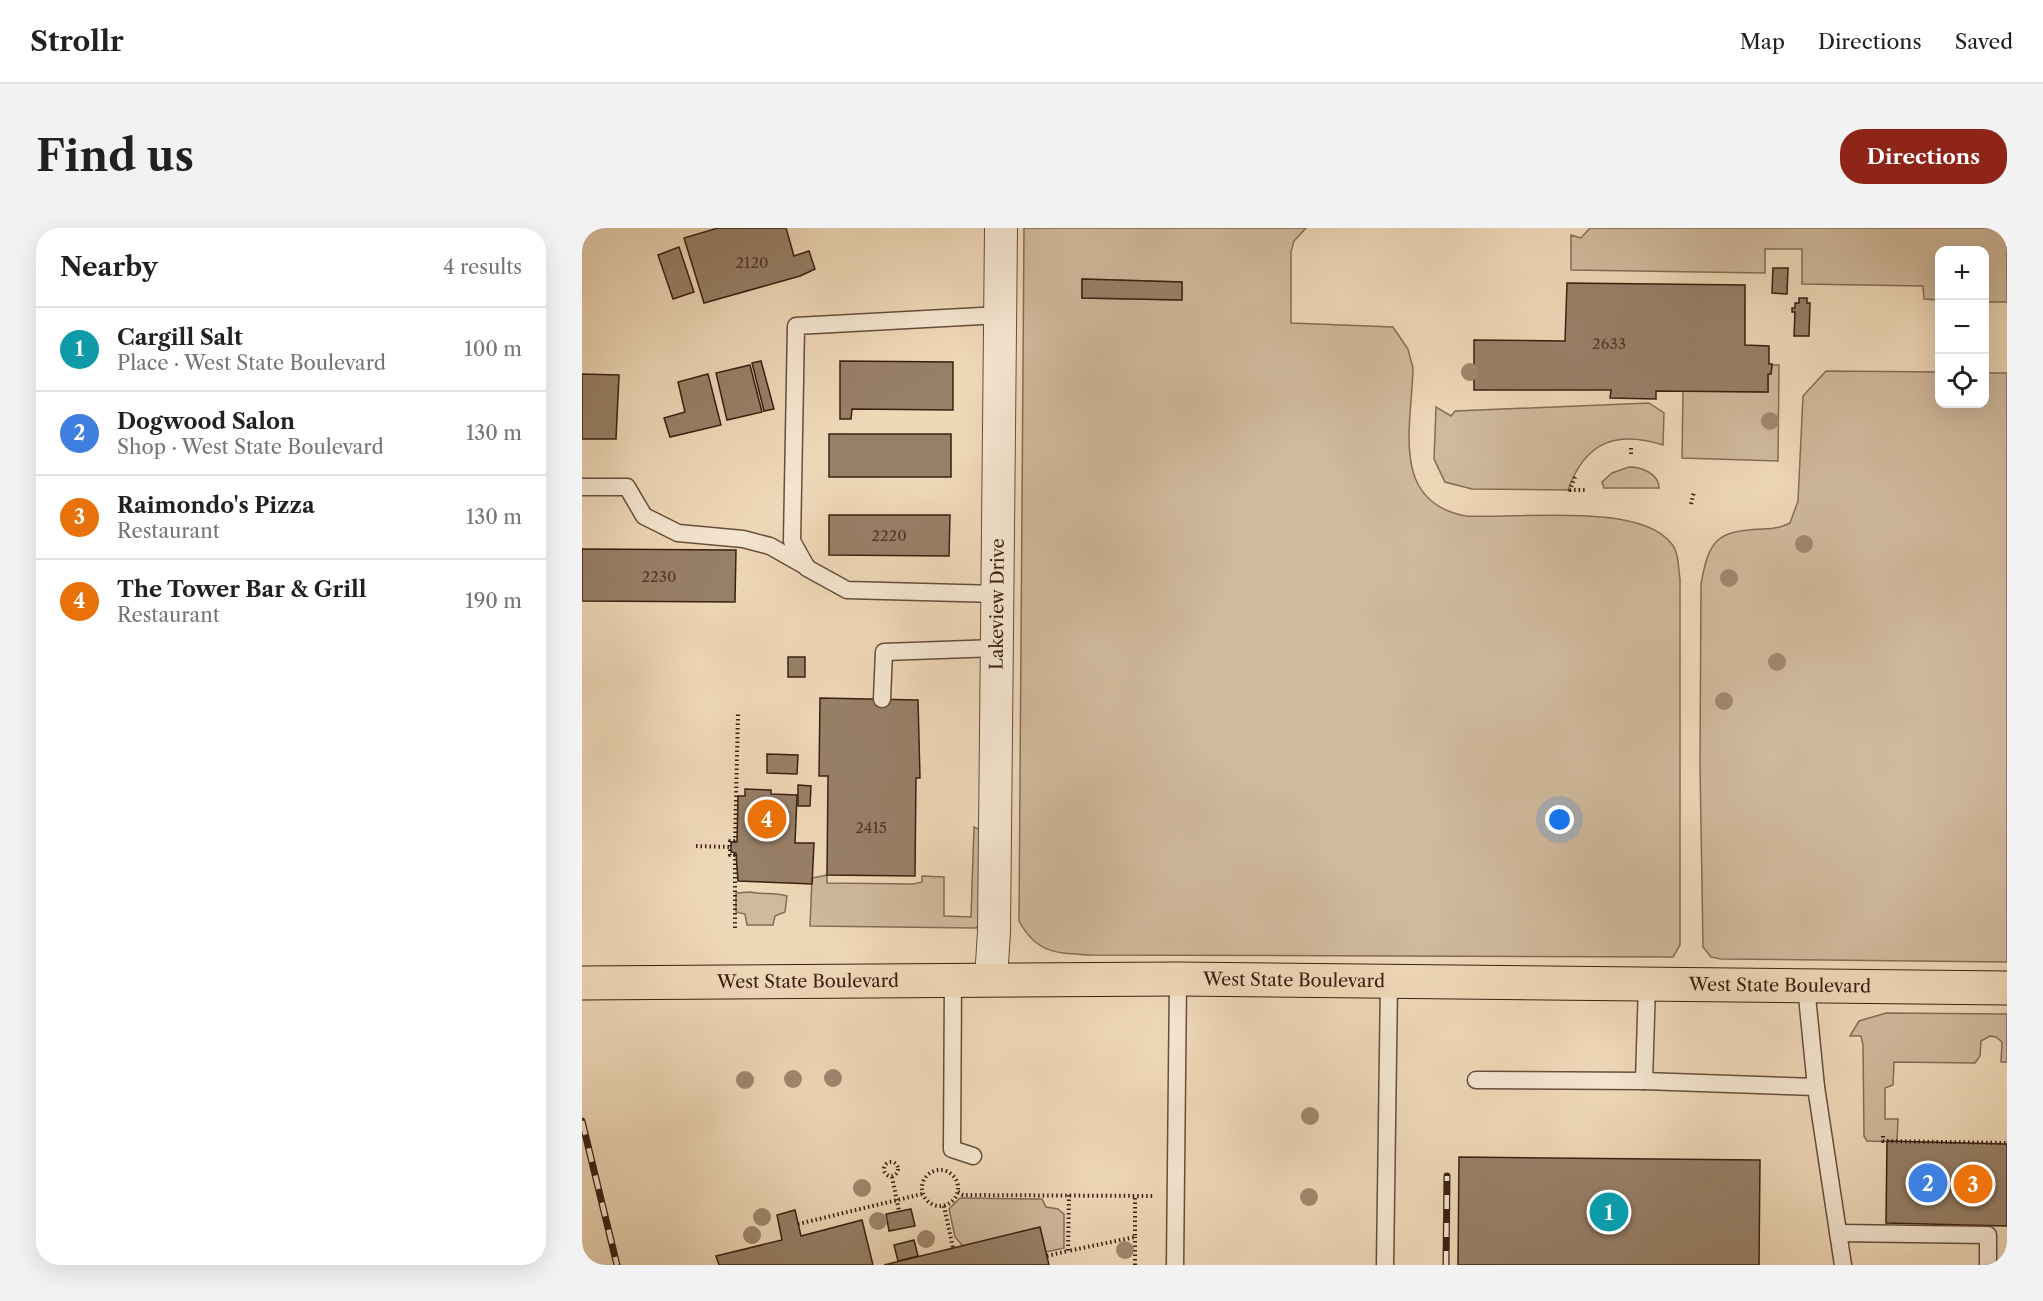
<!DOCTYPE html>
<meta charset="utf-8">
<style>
body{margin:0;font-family:"Libre Caslon Text",serif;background:#f2f2f2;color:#202124}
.controls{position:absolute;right:18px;top:18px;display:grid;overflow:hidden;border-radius:12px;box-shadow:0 6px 24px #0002}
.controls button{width:54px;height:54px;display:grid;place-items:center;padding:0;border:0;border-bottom:2px solid #e0e0e0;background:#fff;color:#202124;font:30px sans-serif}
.you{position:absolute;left:978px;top:592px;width:21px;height:21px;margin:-15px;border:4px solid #fff;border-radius:50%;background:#1a73e8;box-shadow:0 0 0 9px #1a73e833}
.badge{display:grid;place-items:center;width:39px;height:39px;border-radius:50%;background:#8f2418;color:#fff;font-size:20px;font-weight:700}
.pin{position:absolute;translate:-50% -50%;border:3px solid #fff;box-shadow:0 2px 6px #0006}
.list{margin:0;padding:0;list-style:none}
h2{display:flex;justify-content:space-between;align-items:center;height:78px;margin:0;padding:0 24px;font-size:26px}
h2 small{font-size:20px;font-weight:400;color:#757577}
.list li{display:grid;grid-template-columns:39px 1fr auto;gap:18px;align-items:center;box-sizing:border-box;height:84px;padding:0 24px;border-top:2px solid #e0e0e0}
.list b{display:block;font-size:22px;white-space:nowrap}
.list p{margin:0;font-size:20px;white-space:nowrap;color:#757577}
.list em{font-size:20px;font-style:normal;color:#757577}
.icon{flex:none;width:33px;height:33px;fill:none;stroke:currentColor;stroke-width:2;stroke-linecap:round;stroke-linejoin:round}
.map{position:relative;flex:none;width:1425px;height:1037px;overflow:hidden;border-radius:24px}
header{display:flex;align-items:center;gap:36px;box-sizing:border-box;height:84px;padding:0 30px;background:#fff;border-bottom:2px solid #e0e0e0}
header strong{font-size:28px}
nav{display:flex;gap:33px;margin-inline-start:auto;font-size:21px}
.intro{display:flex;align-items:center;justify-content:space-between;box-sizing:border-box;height:144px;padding:0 36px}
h1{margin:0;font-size:42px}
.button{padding:15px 27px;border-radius:24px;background:#8f2418;color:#fff;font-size:21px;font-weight:700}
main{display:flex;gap:36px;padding:0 36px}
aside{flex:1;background:#fff;border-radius:24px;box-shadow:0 6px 24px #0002}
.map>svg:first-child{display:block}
.green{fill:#d0b99c;stroke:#856c57;stroke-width:1.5;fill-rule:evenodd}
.building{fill:#988068;stroke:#3a2012;stroke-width:1.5}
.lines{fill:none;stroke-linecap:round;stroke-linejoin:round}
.lane-casing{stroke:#674e3c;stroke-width:19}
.street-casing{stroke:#674e3c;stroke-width:34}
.primary-casing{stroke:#3a2012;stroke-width:35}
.path{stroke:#3a2012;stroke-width:4;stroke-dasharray:1.5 3;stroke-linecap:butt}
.lane{stroke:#f5e6d1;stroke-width:16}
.street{stroke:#f5e6d1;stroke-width:32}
.primary{stroke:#efd8b8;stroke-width:33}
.rail-casing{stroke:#3a2012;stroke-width:7}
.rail{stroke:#f5e6d1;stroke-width:4.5;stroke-dasharray:14;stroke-linecap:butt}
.tree{fill:#a0886f}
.labels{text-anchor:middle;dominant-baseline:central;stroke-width:4.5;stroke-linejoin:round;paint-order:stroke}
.number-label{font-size:15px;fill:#523828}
.street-label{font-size:18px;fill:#3a2012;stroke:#f5e6d1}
</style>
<header>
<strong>Strollr</strong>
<nav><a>Map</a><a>Directions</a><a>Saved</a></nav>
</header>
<div class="intro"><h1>Find us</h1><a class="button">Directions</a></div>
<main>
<aside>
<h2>Nearby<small>4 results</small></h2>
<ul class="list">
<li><span class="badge" style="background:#0f9aa8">1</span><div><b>Cargill Salt</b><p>Place · West State Boulevard</p></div><em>100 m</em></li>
<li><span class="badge" style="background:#3f7fe0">2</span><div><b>Dogwood Salon</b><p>Shop · West State Boulevard</p></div><em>130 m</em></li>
<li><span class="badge" style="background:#e8710a">3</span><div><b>Raimondo's Pizza</b><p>Restaurant</p></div><em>130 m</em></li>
<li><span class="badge" style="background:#e8710a">4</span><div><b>The Tower Bar &amp; Grill</b><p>Restaurant</p></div><em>190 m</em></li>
</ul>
</aside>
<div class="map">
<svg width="1425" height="1037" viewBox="0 0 1425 1037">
<rect width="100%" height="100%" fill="#efd8b8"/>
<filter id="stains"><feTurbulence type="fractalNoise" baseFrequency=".00333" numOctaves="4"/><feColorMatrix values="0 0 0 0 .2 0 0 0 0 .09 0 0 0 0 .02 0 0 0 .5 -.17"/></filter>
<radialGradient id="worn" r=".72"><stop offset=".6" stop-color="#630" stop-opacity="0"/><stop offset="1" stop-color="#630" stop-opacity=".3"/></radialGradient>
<g class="green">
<path d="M 442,0 L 724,0 L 712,13 L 709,24 L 709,95 L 811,99 L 826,121 L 831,140 C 830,196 807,274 884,288 C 935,291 1057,274 1089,315 C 1097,324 1096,339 1098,351 L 1098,717 L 1091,729 L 509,727 C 474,725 455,726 437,693 ZM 500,51 L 600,54 L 600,72 L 500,70 Z"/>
<polygon points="1008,0 1425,0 1425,74 1403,74 1402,22 1358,22 1357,72 1342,71 1341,58 1220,56 1220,21 1183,21 1183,45 989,42 989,7 999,10"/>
<polygon points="1190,137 1197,137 1196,233 1100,230 1101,163 1186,164 1186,146 1189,145"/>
<path d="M 1244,143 L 1357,144 L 1358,176 L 1402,176 L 1403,145 L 1425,145 L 1425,734 L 1139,731 L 1129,729 L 1121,719 L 1118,536 L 1119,356 C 1127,312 1134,303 1180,301 C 1190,301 1199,300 1208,295 L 1216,273 L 1221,168 Z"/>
<path d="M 1067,175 L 1082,185 L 1081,217 C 1034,202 1003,214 986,262 L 890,261 L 863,254 L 852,231 L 854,179 L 869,188 L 873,183 Z"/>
<path d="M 1047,239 C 1060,239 1077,246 1077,260 L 1022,260 L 1020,254 L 1030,245 Z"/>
<polygon points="392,599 398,602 400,694 394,700 228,698 230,650 245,647 245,655 331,656 340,654 340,648 362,649 362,688 389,689"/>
<path d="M 168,664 C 182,667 192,664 205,668 L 203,684 L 193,688 L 191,697 L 165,697 L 163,686 L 154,684 L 154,665 Z"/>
<polygon points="1304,785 1425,786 1425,834 1419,834 1420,814 1414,809 1408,808 1399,813 1398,828 1393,835 1312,834 1311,857 1303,860 1303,891 1316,891 1315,914 1285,913 1282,908 1281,817 1279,808 1268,808 1277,793"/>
<polygon points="378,970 460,971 464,979 476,981 482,986 482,1020 464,1024 458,1000 381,1018 373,1009 367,981"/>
</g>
<g class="building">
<polygon points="136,0 204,0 212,28 227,23 233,41 218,48 122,75 102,10"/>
<polygon points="97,19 112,64 91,71 76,27"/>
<polygon points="1191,40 1206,40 1205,66 1190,65"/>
<polygon points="500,51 600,54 600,72 500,70"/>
<polygon points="985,55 1163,57 1163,117 1187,118 1187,136 1190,136 1189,146 1186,146 1186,164 1074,163 1074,171 1028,170 1029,162 892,162 892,112 983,113"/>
<polygon points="1217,70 1225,70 1225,75 1228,75 1227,108 1212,108 1213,84 1210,84 1210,80 1213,80 1213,75 1217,75"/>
<polygon points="179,133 192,181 182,183 170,135"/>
<polygon points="258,133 371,134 371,182 270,181 269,191 258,191"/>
<polygon points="168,137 180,184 145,192 134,145"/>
<polygon points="0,146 37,147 34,211 0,211"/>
<polygon points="126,146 139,197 88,209 82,190 103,184 96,154"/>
<rect x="247" y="206" width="122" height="43"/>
<polygon points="247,287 368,287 367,328 247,327"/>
<polygon points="0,321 154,322 153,374 0,373"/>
<rect x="206" y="429" width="17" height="20"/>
<polygon points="238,470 336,472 338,550 334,550 333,648 245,647 246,548 237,548"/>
<polygon points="185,526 216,527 215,546 185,545"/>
<polygon points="216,557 229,558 228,578 216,578"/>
<polygon points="163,561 189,562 189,566 215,567 213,615 232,615 230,656 156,653 154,625 149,624 149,614 155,614 156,568 163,568"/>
<polygon points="1305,913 1425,916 1425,998 1304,995"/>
<polygon points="877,929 1178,932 1177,1037 876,1037"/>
<polygon points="329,981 333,998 307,1003 304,986"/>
<polygon points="213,982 219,1008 280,992 291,1037 137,1037 134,1028 200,1012 195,987"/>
<polygon points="458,999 467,1037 302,1037 363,1022"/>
<polygon points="332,1012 336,1028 316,1033 312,1017"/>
</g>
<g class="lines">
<g class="lane-casing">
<g id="lane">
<polyline points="0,259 45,259 62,288 96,305 161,311 188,318 225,339"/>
<polyline points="416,366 265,362 225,340 210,313 214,98 418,87"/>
<polyline points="300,471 302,424 415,420"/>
<polyline points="371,751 370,921 391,928"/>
<polyline points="1224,758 1234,859 1261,1037"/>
<polyline points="894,852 1062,853 1234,859"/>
<polyline points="1062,853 1065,756"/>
<polyline points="1256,1005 1406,1007 1406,1037"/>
<polyline points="593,1037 596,751"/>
<polyline points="803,1037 807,754"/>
</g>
</g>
<g class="street-casing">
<g id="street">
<path id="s1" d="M 409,751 L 412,704 L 419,0"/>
</g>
</g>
<g class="primary-casing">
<g id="primary">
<path id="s2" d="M 0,755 L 596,751 L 1425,760"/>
</g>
</g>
<g class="path">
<polyline points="1049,226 1049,217"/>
<polyline points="993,249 988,262 1004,262"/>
<polyline points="1109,276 1112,264"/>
<polyline points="153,614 156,486"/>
<polyline points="114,618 149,619"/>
<polyline points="153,627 148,627 148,613 153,613"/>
<polyline points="153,700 153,625"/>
<polyline points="1301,908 1301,913 1425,915"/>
<circle cx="309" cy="941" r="7"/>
<circle cx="358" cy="960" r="18"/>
<polyline points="310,949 317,983"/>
<polyline points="376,964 381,967 572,968"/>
<polyline points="487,967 486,1023 553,1009 553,968"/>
<polyline points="362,978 371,1020"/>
<polyline points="216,996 340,966"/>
<polyline points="465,1028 486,1023"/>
<polyline points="553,1037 553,1009"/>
</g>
<use href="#lane" class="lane"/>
<use href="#street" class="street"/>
<use href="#primary" class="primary"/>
<g class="rail-casing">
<g id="rail">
<polyline points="0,893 35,1037"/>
<polyline points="864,1037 865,948"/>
</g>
</g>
<use href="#rail" class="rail"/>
</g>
<g class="tree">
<circle cx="888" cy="144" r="9"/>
<circle cx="1188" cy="193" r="9"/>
<circle cx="1222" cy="316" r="9"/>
<circle cx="1147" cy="350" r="9"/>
<circle cx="1195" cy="434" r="9"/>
<circle cx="1142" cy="473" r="9"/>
<circle cx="251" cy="850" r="9"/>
<circle cx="211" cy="851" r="9"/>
<circle cx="163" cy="852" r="9"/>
<circle cx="728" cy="888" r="9"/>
<circle cx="280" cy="960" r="9"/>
<circle cx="727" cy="969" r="9"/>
<circle cx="180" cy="989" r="9"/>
<circle cx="296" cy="993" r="9"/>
<circle cx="170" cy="1007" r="9"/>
<circle cx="344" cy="1011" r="9"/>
<circle cx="543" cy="1022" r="9"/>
</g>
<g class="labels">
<g class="number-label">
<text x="170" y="34">2120</text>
<text x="1027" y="115">2633</text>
<text x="307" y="307">2220</text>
<text x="77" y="348">2230</text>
<text x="289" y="599">2415</text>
</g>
<g class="street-label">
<text stroke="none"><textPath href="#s1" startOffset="375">Lakeview Drive</textPath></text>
<text stroke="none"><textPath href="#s2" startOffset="712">West State Boulevard</textPath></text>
<text stroke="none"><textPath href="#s2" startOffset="226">West State Boulevard</textPath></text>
<text stroke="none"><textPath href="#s2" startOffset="1198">West State Boulevard</textPath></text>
</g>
</g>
<rect width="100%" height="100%" filter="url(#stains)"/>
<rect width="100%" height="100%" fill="url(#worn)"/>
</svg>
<div class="controls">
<button>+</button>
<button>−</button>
<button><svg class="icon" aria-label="locate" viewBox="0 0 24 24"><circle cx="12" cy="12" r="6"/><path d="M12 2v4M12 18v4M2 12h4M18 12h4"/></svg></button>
</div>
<div class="you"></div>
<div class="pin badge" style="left:1027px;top:984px;background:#0f9aa8">1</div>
<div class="pin badge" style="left:1346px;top:955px;background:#3f7fe0">2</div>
<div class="pin badge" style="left:1391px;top:956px;background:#e8710a">3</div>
<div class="pin badge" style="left:185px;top:591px;background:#e8710a">4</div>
</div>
</main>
